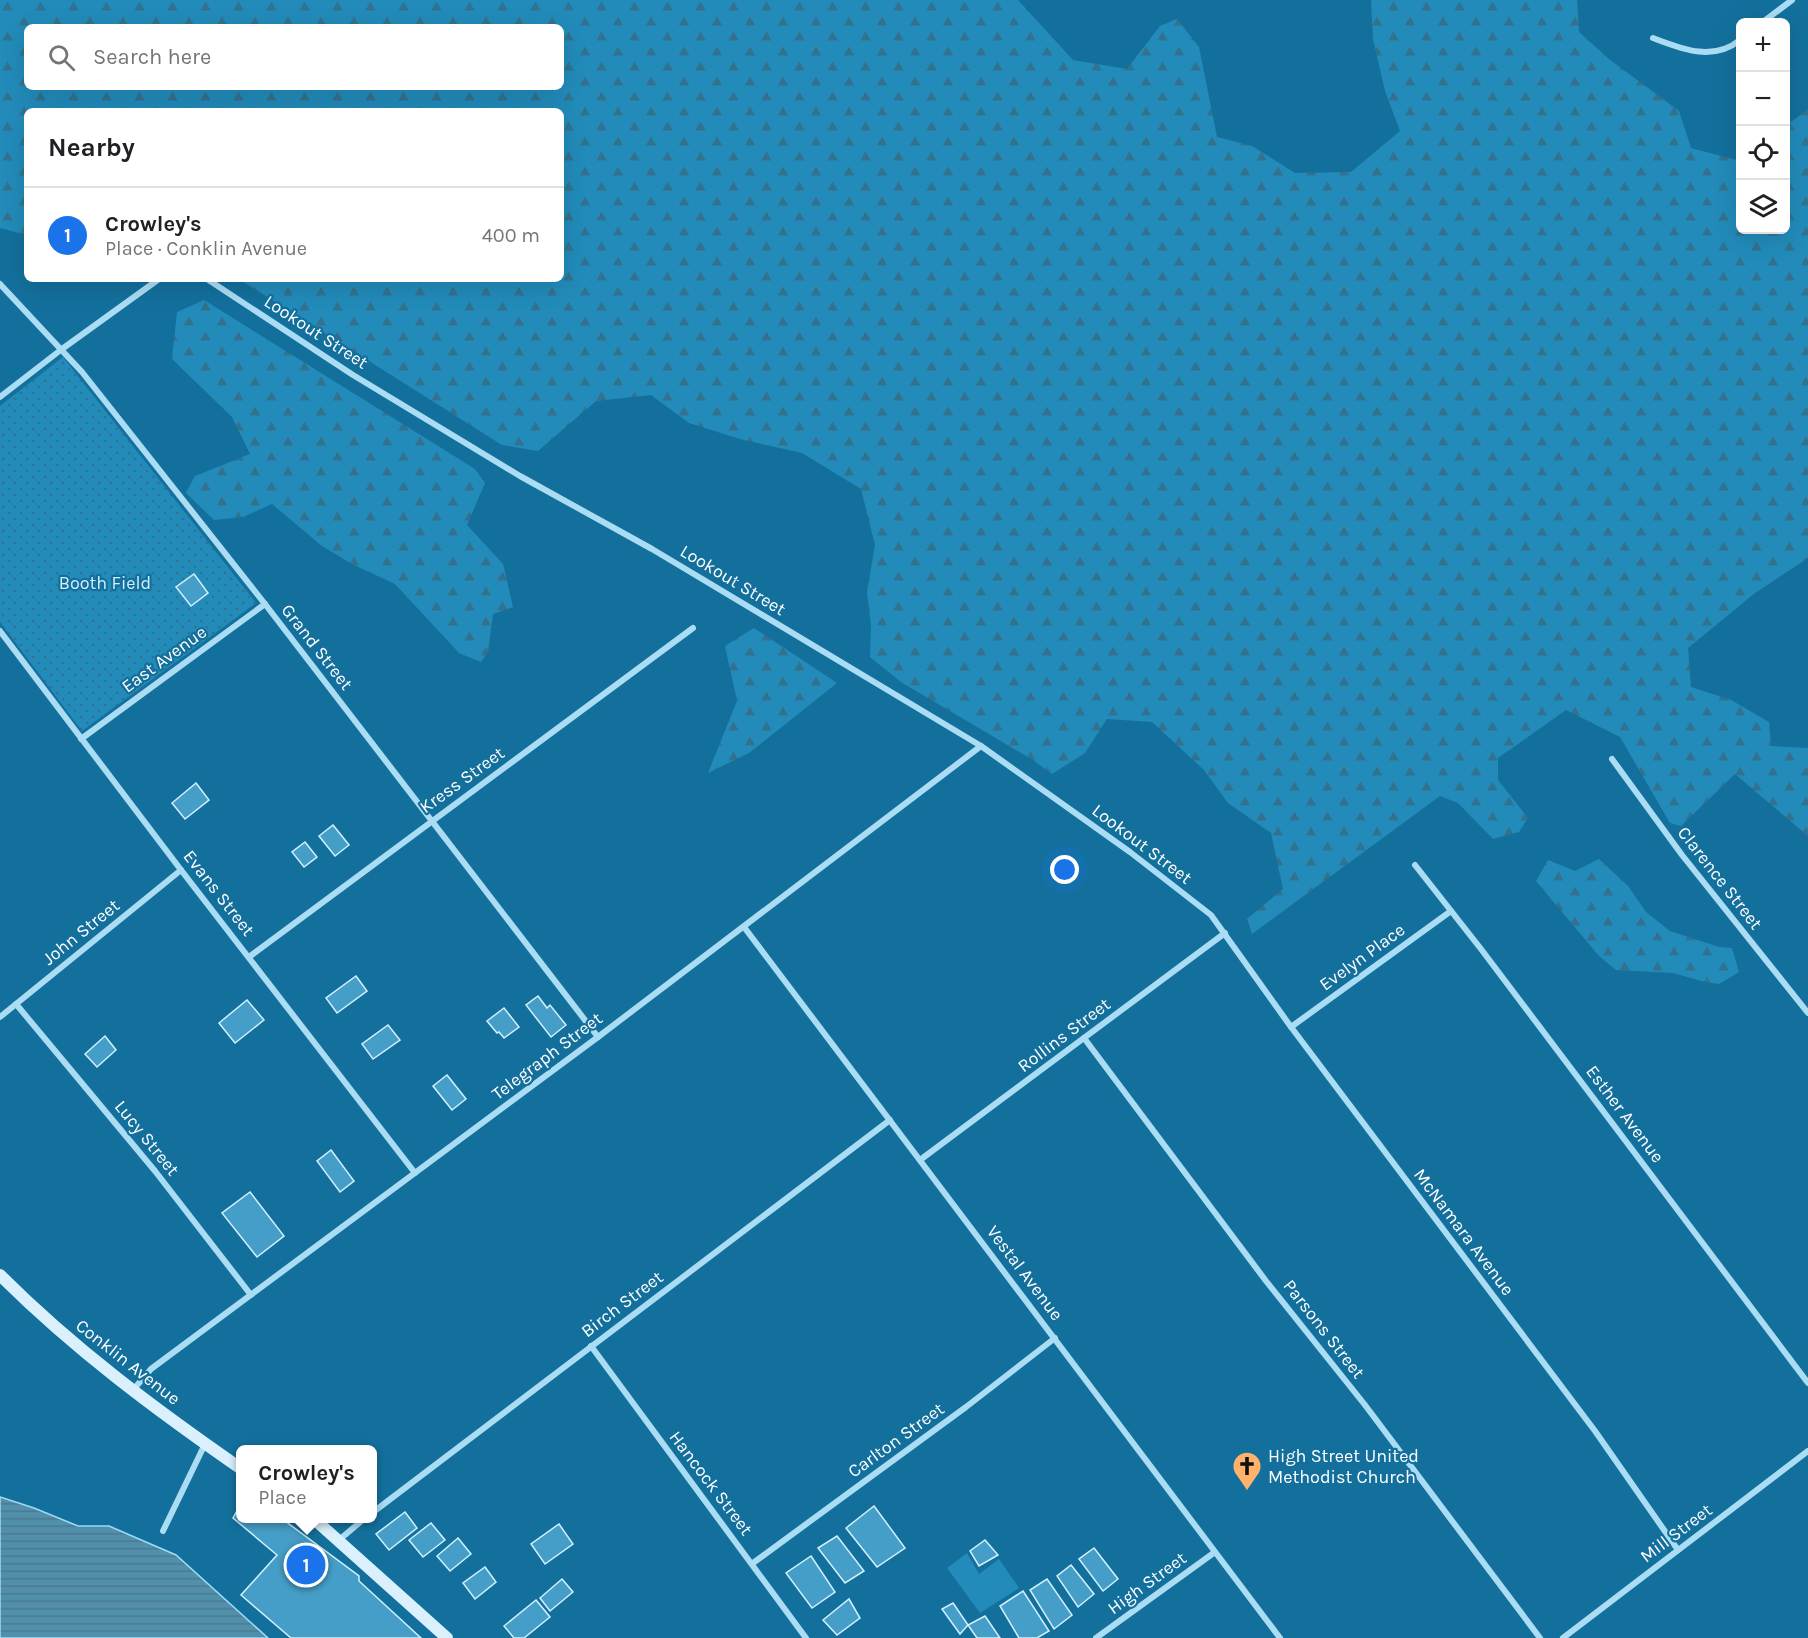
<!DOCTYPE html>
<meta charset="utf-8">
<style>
body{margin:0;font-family:Karla,sans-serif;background:#f2f2f2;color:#202124}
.controls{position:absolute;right:18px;top:18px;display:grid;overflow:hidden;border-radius:9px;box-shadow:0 6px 24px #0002}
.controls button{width:54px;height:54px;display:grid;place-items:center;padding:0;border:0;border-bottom:2px solid #e0e0e0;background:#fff;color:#202124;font:30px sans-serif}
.you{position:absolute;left:1065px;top:870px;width:21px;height:21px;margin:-15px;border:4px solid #fff;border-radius:50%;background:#1a73e8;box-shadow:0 0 0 9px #1a73e833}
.badge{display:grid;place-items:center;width:39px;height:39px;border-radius:50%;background:#1a73e8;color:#fff;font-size:20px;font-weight:700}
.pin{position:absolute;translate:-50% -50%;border:3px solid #fff;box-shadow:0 2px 6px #0006}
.popup{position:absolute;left:236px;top:1445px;width:141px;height:78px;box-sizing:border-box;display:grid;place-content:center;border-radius:9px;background:#fff;filter:drop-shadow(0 2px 4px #0005);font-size:20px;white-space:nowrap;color:#757577}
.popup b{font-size:22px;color:#202124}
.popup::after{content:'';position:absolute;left:50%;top:100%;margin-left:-12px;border:12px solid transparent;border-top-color:#fff}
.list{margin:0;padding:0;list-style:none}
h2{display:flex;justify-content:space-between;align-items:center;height:78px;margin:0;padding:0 24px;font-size:26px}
h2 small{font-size:20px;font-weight:400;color:#757577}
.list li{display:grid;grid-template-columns:39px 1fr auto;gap:18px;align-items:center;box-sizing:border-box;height:96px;padding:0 24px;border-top:2px solid #e0e0e0}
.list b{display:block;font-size:22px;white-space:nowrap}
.list p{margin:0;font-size:20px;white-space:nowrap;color:#757577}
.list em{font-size:20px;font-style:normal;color:#757577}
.icon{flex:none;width:33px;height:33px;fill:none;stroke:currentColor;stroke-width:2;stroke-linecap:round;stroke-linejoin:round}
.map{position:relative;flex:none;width:1808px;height:1638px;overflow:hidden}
.search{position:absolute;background:#fff;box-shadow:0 6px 24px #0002;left:24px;top:24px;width:540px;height:66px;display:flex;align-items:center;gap:15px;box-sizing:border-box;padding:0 21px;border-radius:9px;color:#757577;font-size:22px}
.panel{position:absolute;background:#fff;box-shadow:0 6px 24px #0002;left:24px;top:108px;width:540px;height:174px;border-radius:9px}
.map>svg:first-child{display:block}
.grass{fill:#228bba}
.forest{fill:url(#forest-firs);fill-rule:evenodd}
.park{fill:url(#park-dots)}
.water{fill:url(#water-rules);stroke:#9cdcf7;stroke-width:1.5}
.building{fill:#459ec7;stroke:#d2f0fd;stroke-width:1.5}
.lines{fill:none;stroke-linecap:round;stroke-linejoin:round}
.minor{stroke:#aaddf4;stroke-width:6}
.secondary{stroke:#daf1fd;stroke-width:12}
.labels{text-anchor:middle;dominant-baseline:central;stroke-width:4.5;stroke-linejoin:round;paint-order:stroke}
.street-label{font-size:18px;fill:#fff;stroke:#13709d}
.park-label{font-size:18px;fill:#d2f0fd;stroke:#13709d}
.poi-label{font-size:18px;fill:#fff;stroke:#13709d;text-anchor:start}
</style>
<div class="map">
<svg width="1808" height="1638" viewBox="0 0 1808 1638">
<defs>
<pattern id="forest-firs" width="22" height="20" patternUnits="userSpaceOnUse" patternTransform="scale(1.5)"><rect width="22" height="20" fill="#228bba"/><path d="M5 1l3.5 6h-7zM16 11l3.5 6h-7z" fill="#33728e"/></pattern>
<pattern id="park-dots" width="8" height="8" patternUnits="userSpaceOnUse" patternTransform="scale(1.5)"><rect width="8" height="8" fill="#228bba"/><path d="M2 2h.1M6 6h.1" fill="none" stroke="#33728e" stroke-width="1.8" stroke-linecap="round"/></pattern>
<pattern id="water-rules" width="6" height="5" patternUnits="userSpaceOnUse" patternTransform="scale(1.5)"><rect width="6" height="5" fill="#5190ad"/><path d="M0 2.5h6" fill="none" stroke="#4f788b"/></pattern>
</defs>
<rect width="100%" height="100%" fill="#13709d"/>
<polygon class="grass" points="967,1553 979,1574 999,1559 1019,1588 980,1613 947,1568"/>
<g class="forest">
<path d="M 0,0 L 1018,0 L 1073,60 L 1127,69 L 1160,26 L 1177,19 L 1199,47 L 1217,137 L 1252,146 L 1295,173 L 1351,172 L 1400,131 L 1385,91 L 1373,39 L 1371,0 L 1577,0 L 1579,32 L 1609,59 L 1679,111 L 1691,148 L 1740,161 L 1740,230 L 1786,230 L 1786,126 L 1808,109 L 1808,558 L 1755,593 L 1688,648 L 1691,687 L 1731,700 L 1769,722 L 1771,746 L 1808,748 L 1808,836 L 1735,774 L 1681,826 L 1670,823 L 1620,737 L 1566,710 L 1498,758 L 1498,780 L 1528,818 L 1519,832 L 1493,839 L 1458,803 L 1440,796 L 1252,934 L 1247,919 L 1283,889 L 1271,833 L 1228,803 L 1204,770 L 1152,722 L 1107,719 L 1085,753 L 1052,774 L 1033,760 L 901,682 L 870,657 L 871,625 L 867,592 L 875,545 L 861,489 L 802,453 L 740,439 L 689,423 L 651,395 L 596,401 L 538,451 L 502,445 L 239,279 L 561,279 L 561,111 L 27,111 L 27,235 L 0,228 ZM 27,27 L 561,27 L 561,87 L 27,87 Z"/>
<polygon points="204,300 475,469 485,483 467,525 503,564 513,607 493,614 488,652 481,662 459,653 395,584 352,564 322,546 272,504 243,517 214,520 186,493 195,476 250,454 232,417 172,359 177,312"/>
<polygon points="754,628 837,683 749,753 708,773 737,701 725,646"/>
<polygon points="1599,859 1628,886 1646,912 1670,931 1719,947 1732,948 1739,972 1719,984 1705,982 1673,973 1616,970 1599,956 1536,881 1548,860 1575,871"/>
</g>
<polygon class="park" points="63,357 256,603 82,731 0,622 0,406"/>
<polygon class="water" points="0,1497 34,1508 78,1526 109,1526 176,1555 268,1638 0,1638"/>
<g class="building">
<polygon points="194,574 208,593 191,606 176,587"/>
<polygon points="196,783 209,800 185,819 172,803"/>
<polygon points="333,825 349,845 335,856 319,836"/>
<polygon points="305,842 317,857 304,867 292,852"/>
<polygon points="356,976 367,991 337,1013 326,998"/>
<polygon points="538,996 547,1008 550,1005 566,1025 551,1037 526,1005"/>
<polygon points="247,1000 264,1020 235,1043 219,1023"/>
<polygon points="504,1008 519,1027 504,1038 499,1032 497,1033 487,1021"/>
<polygon points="388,1025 400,1040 373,1059 362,1044"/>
<polygon points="105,1036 116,1050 97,1067 85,1054"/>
<polygon points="447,1075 466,1099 452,1110 433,1086"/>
<polygon points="331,1150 354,1181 340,1192 317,1161"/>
<polygon points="250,1192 284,1236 257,1257 222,1213"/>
<polygon points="240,1505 240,1518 281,1518 359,1576 359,1581 421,1638 291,1638 241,1595 277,1555 233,1518"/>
<polygon points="874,1506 905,1548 877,1567 846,1528"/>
<polygon points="405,1512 417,1528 389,1550 376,1534"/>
<polygon points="431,1523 445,1540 423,1557 409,1540"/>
<polygon points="559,1524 573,1544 545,1564 531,1544"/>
<polygon points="837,1536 864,1571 845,1583 818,1548"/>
<polygon points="458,1538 471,1554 450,1571 437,1556"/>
<polygon points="985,1540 998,1555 979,1566 970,1551"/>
<polygon points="1094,1548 1118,1579 1103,1591 1079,1559"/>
<polygon points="811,1556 835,1592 812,1608 786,1573"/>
<polygon points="1071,1565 1094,1594 1078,1607 1057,1576"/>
<polygon points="485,1567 496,1582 475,1599 463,1583"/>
<polygon points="562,1579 573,1592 550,1611 540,1598"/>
<polygon points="1047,1579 1072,1615 1054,1629 1030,1590"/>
<polygon points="1023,1591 1049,1631 1037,1638 1019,1638 1000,1606"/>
<polygon points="849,1599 860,1618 837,1635 823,1620"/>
<polygon points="536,1600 550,1617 524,1638 514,1638 504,1626"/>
<polygon points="953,1603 968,1625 960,1634 942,1609"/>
<polygon points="985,1616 1000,1638 977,1638 968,1625"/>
</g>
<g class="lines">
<g class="minor">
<polyline points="1763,22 1792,0"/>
<path d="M 1653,38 C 1682,49 1713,62 1740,40"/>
<polyline points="207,279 353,375 520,476 652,549 981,746 1130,852 1211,915 1291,1027 1595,1431 1678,1550"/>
<polyline points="0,284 82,372 265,604 598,1037"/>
<polyline points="0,397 62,349 159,279"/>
<polyline points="0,631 181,870 415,1173"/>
<polyline points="81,739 265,604"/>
<polyline points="1612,759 1682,855 1808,1013"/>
<polyline points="1415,865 1481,949 1808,1383"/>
<polyline points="744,927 1280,1638"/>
<polyline points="249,957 693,628"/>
<polyline points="16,1004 155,1171 251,1295"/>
<polyline points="0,1017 181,870"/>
<polyline points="1291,1027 1451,911"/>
<polyline points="1084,1038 1266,1281 1365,1405 1540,1638"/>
<polyline points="920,1160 1225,933"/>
<polyline points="591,1346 806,1638"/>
<polyline points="133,1390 151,1369 598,1037 981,746"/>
<polyline points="372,1513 890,1120"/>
<polyline points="163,1531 205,1444"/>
<polyline points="339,1540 365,1518"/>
<polyline points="753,1563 966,1407 1055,1338"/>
<polyline points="1096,1638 1215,1552"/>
<polyline points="1563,1638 1808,1451"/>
</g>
<g class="secondary">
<path d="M 0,1275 C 73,1348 155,1409 240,1468"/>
<polyline points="313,1518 447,1638"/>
</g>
</g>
<defs>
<g id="church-pin" transform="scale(1.5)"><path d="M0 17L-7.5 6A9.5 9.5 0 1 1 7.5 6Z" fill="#ffb26c" stroke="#13709d"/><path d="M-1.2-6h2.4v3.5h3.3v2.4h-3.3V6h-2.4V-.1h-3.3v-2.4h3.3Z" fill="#111"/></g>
</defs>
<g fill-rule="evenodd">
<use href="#church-pin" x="1247" y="1466"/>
</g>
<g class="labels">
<g class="street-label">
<text transform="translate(316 332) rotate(33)">Lookout Street</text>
<text transform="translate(733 580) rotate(31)">Lookout Street</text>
<text transform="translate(317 647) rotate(52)">Grand Street</text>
<text transform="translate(164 659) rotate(-36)">East Avenue</text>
<text transform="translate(462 780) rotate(-36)">Kress Street</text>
<text transform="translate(1142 844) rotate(37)">Lookout Street</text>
<text transform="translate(1720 878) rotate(52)">Clarence Street</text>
<text transform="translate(219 893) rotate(52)">Evans Street</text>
<text transform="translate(81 932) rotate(-39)">John Street</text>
<text transform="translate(1362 957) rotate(-36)">Evelyn Place</text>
<text transform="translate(1064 1035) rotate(-37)">Rollins Street</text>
<text transform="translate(547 1056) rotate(-37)">Telegraph Street</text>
<text transform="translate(1625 1114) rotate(53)">Esther Avenue</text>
<text transform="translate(147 1138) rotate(51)">Lucy Street</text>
<text transform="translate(1464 1232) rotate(53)">McNamara Avenue</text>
<text transform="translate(1025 1273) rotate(53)">Vestal Avenue</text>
<text transform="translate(622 1304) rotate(-37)">Birch Street</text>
<text transform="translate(1324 1329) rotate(52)">Parsons Street</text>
<text transform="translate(128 1362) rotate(38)">Conklin Avenue</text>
<text transform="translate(896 1440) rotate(-36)">Carlton Street</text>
<text transform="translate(711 1483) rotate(53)">Hancock Street</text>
<text transform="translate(1676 1533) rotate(-37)">Mill Street</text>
<text transform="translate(1147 1583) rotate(-36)">High Street</text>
</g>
<g class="park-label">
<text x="105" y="583">Booth Field</text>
</g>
<g class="poi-label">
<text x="1268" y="1456">High Street United<tspan x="1268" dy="21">Methodist Church</tspan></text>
</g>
</g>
</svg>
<div class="controls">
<button>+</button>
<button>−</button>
<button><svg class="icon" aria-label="locate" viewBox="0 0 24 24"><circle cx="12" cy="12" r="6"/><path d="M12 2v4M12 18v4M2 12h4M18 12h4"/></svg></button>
<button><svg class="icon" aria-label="layers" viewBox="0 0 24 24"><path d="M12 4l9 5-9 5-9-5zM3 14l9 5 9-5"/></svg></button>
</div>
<div class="you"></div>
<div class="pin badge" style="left:306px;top:1565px">1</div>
<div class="popup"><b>Crowley's</b>Place</div>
<div class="search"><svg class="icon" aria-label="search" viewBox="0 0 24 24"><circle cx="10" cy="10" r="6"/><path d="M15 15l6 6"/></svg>Search here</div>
<section class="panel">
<h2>Nearby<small></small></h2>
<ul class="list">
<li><span class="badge">1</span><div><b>Crowley's</b><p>Place · Conklin Avenue</p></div><em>400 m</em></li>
</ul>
</section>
</div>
